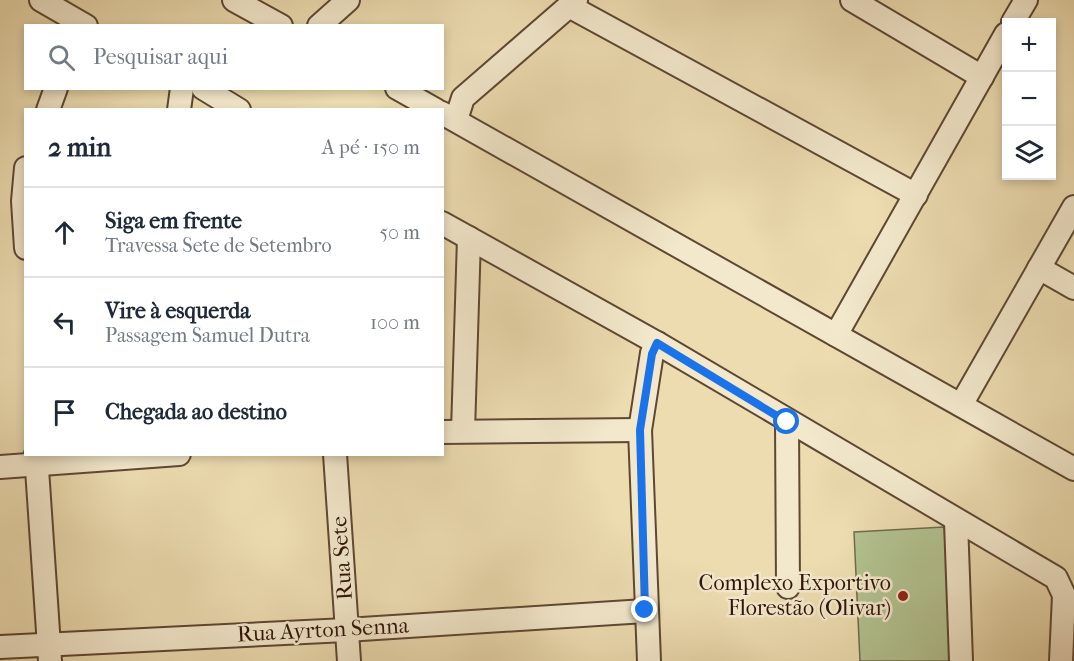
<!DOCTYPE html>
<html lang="pt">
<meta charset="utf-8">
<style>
body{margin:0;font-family:"IM FELL French Canon",serif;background:#f2f2f3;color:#1f2937}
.controls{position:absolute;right:18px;top:18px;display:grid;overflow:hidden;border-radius:0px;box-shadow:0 3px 9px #0003}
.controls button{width:54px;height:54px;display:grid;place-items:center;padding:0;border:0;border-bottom:2px solid #e0e1e3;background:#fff;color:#1f2937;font:30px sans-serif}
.stop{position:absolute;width:18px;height:18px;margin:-14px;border:4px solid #1a73e8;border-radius:50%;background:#fff}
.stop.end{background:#1a73e8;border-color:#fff;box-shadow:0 2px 6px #0008}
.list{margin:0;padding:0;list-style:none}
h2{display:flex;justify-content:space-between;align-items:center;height:78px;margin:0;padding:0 24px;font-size:26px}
h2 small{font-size:20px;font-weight:400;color:#747a83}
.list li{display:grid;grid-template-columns:39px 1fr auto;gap:18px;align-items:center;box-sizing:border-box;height:90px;padding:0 24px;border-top:2px solid #e0e1e3}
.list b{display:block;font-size:22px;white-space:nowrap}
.list p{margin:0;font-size:20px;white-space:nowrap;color:#747a83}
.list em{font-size:20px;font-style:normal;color:#747a83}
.icon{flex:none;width:33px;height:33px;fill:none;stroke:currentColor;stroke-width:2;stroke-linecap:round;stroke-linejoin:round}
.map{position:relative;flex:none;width:1074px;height:661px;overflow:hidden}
.search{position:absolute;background:#fff;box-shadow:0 3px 9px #0003;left:24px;top:24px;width:420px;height:66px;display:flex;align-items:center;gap:15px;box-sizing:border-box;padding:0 21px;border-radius:0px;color:#747a83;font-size:22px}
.panel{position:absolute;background:#fff;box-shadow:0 3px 9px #0003;left:24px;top:108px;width:420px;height:348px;border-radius:0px}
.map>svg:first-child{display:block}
.green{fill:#b2c290;stroke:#706c4c;stroke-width:1.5}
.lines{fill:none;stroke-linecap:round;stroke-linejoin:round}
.street-casing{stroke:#5e4733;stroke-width:26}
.street{stroke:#f3e8cc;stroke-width:22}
.route{stroke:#1a73e8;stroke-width:8}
.poi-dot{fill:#8f2418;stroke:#f3e8cc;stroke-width:2}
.labels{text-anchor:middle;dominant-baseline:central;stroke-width:5;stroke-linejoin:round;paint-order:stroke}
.street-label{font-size:22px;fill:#2f1509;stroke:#f3e8cc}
.poi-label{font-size:22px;fill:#2f1509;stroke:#f3e8cc;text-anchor:end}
</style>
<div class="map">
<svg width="1074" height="661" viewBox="0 0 1074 661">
<rect width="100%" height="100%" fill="#ecdcb0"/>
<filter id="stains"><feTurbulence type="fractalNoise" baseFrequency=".00333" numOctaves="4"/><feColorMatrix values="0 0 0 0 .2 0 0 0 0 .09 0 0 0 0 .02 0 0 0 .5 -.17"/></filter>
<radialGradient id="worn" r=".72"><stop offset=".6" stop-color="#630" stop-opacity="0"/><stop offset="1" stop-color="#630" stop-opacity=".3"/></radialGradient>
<polygon class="green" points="944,527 955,661 860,661 854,532"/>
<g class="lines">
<g class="street-casing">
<g id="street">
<polyline points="41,0 86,26"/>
<polyline points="234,0 281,26"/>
<polyline points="852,0 982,77"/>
<polyline points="569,6 916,195"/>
<polyline points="1013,22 1026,0"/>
<polyline points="319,26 348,0"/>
<polyline points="203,88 239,110"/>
<polyline points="397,88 436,110"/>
<polyline points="48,110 56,88"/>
<polyline points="179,110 182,88"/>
<polyline points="442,113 1074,469"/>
<polyline points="456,120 463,98 576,0"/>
<polyline points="26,168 23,201 26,248"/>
<polyline points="442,223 657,343 1056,578 1064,595 1061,661"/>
<polyline points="1039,268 1074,288"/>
<polyline points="836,335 1006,34"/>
<polyline points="961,405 1074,207"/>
<polyline points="787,421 788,587"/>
<polyline points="463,431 469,238"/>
<polyline points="442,432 640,430"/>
<polyline points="36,454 50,661"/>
<polyline points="335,454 349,661"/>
<polyline points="0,467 179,454"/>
<polyline points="956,521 961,661"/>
<polyline points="0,647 346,630 645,611"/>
<polyline points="649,661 640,430 652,353 657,343"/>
</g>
</g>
<use href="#street" class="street"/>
</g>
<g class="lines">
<polyline class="route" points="645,610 640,430 652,354 657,343 787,422"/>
</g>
<circle class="poi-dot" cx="903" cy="596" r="6"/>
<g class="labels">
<g class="street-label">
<text transform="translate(342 558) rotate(-94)">Rua Sete</text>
<text transform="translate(323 630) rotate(-3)">Rua Ayrton Senna</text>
</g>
<g class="poi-label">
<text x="891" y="583">Complexo Exportivo<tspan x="891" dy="25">Florestão (Olivar)</tspan></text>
</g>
</g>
<rect width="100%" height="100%" filter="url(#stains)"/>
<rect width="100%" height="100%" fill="url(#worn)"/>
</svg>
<div class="controls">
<button>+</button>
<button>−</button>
<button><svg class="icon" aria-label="layers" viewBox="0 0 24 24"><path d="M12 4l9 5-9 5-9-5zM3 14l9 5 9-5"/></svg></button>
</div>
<div class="stop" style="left:787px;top:422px"></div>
<div class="stop end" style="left:645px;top:610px"></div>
<div class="search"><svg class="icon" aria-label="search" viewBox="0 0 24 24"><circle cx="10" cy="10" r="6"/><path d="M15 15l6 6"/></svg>Pesquisar aqui</div>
<section class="panel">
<h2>2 min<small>A pé · 150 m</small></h2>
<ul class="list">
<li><svg class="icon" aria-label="ahead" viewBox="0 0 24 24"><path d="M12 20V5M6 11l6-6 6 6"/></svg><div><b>Siga em frente</b><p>Travessa Sete de Setembro</p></div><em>50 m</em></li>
<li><svg class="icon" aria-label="left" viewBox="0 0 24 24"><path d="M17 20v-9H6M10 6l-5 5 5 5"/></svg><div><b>Vire à esquerda</b><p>Passagem Samuel Dutra</p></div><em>100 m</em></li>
<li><svg class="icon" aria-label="arrive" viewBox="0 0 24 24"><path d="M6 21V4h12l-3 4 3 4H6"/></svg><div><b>Chegada ao destino</b></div></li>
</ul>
</section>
</div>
